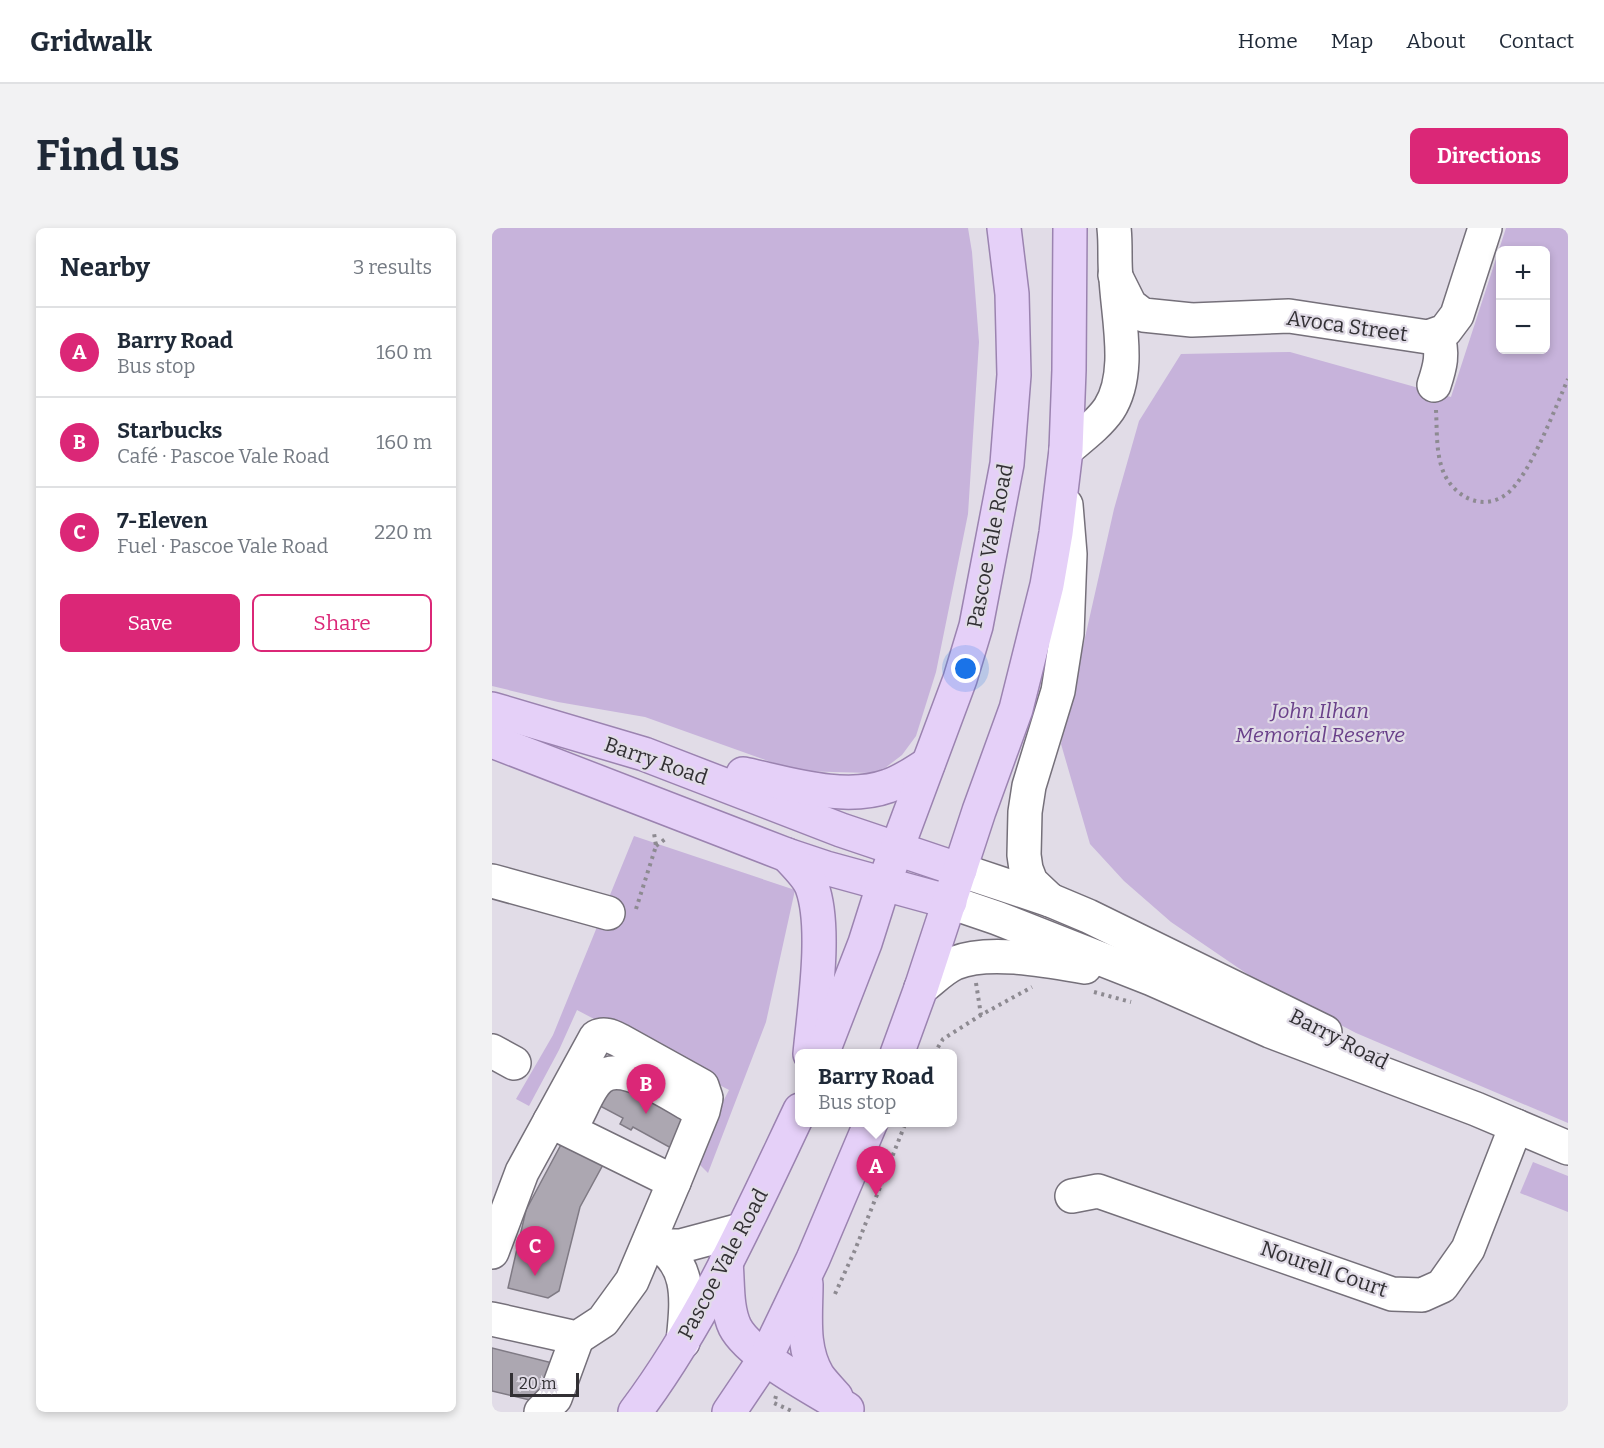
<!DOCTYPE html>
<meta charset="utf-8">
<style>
body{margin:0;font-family:Bitter,serif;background:#f2f2f3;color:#1f2937}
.controls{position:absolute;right:18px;top:18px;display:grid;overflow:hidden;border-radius:9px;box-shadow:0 3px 9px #0003}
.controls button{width:54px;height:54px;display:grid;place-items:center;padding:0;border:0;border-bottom:2px solid #e0e1e3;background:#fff;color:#1f2937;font:30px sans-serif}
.scale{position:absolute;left:18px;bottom:15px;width:69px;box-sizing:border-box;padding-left:6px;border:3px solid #323034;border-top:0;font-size:16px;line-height:21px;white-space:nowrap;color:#323034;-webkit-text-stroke:4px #e1dce7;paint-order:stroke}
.you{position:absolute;left:474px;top:441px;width:21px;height:21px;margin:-15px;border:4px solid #fff;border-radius:50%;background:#1a73e8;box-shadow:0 0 0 9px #1a73e833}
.badge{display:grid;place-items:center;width:39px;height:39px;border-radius:50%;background:#db2777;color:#fff;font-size:20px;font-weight:700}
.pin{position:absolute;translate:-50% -50px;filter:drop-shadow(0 2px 3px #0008)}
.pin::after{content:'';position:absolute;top:32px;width:21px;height:18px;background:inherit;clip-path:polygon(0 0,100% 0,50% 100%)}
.popup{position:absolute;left:303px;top:821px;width:162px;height:78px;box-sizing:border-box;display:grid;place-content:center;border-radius:9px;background:#fff;filter:drop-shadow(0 2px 4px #0005);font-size:20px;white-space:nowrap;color:#747a83}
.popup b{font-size:22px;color:#1f2937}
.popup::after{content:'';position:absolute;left:50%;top:100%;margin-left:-12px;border:12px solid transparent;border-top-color:#fff}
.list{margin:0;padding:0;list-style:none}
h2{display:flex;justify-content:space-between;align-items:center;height:78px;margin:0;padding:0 24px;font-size:26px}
h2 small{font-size:20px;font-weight:400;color:#747a83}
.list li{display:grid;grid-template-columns:39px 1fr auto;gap:18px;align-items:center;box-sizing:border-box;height:90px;padding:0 24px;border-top:2px solid #e0e1e3}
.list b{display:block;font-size:22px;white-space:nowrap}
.list p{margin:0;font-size:20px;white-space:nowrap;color:#747a83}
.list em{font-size:20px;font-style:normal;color:#747a83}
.actions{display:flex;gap:12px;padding:18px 24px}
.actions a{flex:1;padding:14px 0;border:2px solid #db2777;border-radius:9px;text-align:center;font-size:21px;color:#db2777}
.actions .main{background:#db2777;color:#fff}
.map{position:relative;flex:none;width:1076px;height:1184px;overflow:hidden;border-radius:9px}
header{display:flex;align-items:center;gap:36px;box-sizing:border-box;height:84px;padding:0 30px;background:#fff;border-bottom:2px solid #e0e1e3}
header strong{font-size:28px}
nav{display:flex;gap:33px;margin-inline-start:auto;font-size:21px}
.intro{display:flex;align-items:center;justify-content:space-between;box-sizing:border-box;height:144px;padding:0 36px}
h1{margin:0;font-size:42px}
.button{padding:15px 27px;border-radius:9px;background:#db2777;color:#fff;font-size:21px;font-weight:700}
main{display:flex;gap:36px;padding:0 36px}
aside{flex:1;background:#fff;border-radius:9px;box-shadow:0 3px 9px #0003}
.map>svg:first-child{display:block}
.green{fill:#c7b3db;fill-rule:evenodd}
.building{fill:#aca7b1;stroke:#7f7a84;stroke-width:1.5}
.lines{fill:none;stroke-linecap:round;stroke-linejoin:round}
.minor-casing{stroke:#75707a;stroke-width:36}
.major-casing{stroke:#9b83b0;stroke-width:36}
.path{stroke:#8d8a91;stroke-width:4;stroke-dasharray:3 4.5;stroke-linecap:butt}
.minor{stroke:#fff;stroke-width:33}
.major{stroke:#e5d0f8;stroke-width:33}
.labels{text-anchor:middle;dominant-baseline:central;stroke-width:4.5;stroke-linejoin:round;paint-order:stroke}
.street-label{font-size:21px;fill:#323034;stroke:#e1dce7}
.park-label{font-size:21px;font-style:italic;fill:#6a418a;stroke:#e1dce7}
</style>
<header>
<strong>Gridwalk</strong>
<nav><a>Home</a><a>Map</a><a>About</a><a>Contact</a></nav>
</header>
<div class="intro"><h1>Find us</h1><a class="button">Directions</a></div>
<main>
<aside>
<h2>Nearby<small>3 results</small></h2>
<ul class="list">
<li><span class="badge">A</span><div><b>Barry Road</b><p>Bus stop</p></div><em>160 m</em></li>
<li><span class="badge">B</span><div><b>Starbucks</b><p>Café · Pascoe Vale Road</p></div><em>160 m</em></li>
<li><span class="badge">C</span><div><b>7-Eleven</b><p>Fuel · Pascoe Vale Road</p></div><em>220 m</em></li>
</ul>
<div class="actions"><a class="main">Save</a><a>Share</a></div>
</aside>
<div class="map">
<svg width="1076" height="1184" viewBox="0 0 1076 1184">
<rect width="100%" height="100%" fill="#e1dce7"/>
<g class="green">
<polygon points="0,0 476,0 480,24 487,114 476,286 444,444 424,508 410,527 393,540 379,545 304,543 153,489 66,474 0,458"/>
<path d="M 1014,0 L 1076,0 L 1076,895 L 864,805 L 767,754 L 679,694 L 632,653 L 598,616 L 569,516 L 622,281 L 647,193 L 689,126 L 798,124 L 959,169 ZM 1008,22 L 1054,22 L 1054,122 L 1008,122 Z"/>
<polygon points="142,608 303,662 274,794 216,945 208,937 210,915 237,862 85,782 67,822 37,878 24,871 61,807"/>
<polygon points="1041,934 1076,948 1076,984 1028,965"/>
</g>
<g class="building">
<polygon points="122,852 194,892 179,920 141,899 139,902 128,896 131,890 108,878"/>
<polygon points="72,911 113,933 88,979 67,1063 56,1070 16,1060 34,982"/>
<polygon points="0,1120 85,1141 75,1181 0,1163"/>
</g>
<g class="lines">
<g class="minor-casing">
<g id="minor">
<polyline points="623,47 638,77 651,87 700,92 797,88 936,109 953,103 965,87 993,0"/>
<path d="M 942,157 C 948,139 952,125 945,107"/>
<path d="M 574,222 C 588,210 606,197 617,181 C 640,146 626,90 624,50 C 622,34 624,17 622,0"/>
<polyline points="468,642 558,672 596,688 833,804"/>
<polyline points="0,653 116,685"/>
<polyline points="558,672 539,654 534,641 532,627 533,584 537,558 566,463 575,406 578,326 574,277"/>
<polyline points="458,674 505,690 660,751 778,803 984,881 1076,920"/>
<path d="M 429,760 C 440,752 450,741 463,735 C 497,721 558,733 593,739"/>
<polyline points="0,823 22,835"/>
<path d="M 84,890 C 91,878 97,859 108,850 C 130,832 178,866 198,877"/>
<path d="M 58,893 L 104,809 C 112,805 119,808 127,812 L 210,858 L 214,870 L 211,883 L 182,954"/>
<polyline points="580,968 606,963 900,1066 930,1067 950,1058 976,1021 1024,898"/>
<path d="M 158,1012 C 201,1033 195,1073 191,1114"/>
<polyline points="170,1018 189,1018 249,1002"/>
<polyline points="0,1024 30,944 58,893 182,954 140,1053 111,1093 85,1110 0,1091"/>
<polyline points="49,1184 63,1170 85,1110"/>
</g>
</g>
<g class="major-casing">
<g id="major">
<polyline points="0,481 152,526 349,602 468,642"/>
<polyline points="0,513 295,627 334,640 458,674"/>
<path d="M 251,546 C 295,555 352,574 396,558 C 411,553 423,544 436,536"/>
<path d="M 295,627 C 303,636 316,648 320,659 C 335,700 322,781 318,826"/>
<polyline points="330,826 373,715 392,655 468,451 484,398 515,236 522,147 520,66 512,0"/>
<polyline points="405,826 429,760 487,583 524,481 555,357 564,305 574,222 577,142 578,0"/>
<path d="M 234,1034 C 236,1055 234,1080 243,1099 C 258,1128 326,1163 355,1181"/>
<path d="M 314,1056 C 314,1087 309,1120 326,1148 C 331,1155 338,1162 344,1169"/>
<path d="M 143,1184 C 212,1092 259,985 308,882"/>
<polyline points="237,1184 274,1129 321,1031 379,894"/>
</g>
</g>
<g class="path">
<path d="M 944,182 C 945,200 944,220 949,237 C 957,267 990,286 1016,265 C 1039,245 1063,180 1076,151"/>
<polyline points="164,618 176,609"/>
<polyline points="144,681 164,618 162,605"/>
<polyline points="484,755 489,787 540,759"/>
<polyline points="602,764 639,774"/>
<polyline points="442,826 451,811 489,787"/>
<polyline points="343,1066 363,1022 414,894"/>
<polyline points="284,1168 282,1175 302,1184"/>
</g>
<use href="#minor" class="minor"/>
<use href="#major" class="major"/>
</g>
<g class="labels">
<g class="street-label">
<text transform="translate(855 98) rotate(8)">Avoca Street</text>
<text transform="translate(498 318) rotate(-79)">Pascoe Vale Road</text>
<text transform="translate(164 533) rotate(19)">Barry Road</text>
<text transform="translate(847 811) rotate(27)">Barry Road</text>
<text transform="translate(231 1036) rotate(-62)">Pascoe Vale Road</text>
<text transform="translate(832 1041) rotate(19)">Nourell Court</text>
</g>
<g class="park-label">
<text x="828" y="483">John Ilhan<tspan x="828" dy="24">Memorial Reserve</tspan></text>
</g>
</g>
</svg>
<div class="controls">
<button>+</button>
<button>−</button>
</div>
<div class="scale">20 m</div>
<div class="you"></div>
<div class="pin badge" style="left:384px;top:968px">A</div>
<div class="popup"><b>Barry Road</b>Bus stop</div>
<div class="pin badge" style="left:154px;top:886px">B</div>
<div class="pin badge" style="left:43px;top:1048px">C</div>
</div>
</main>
